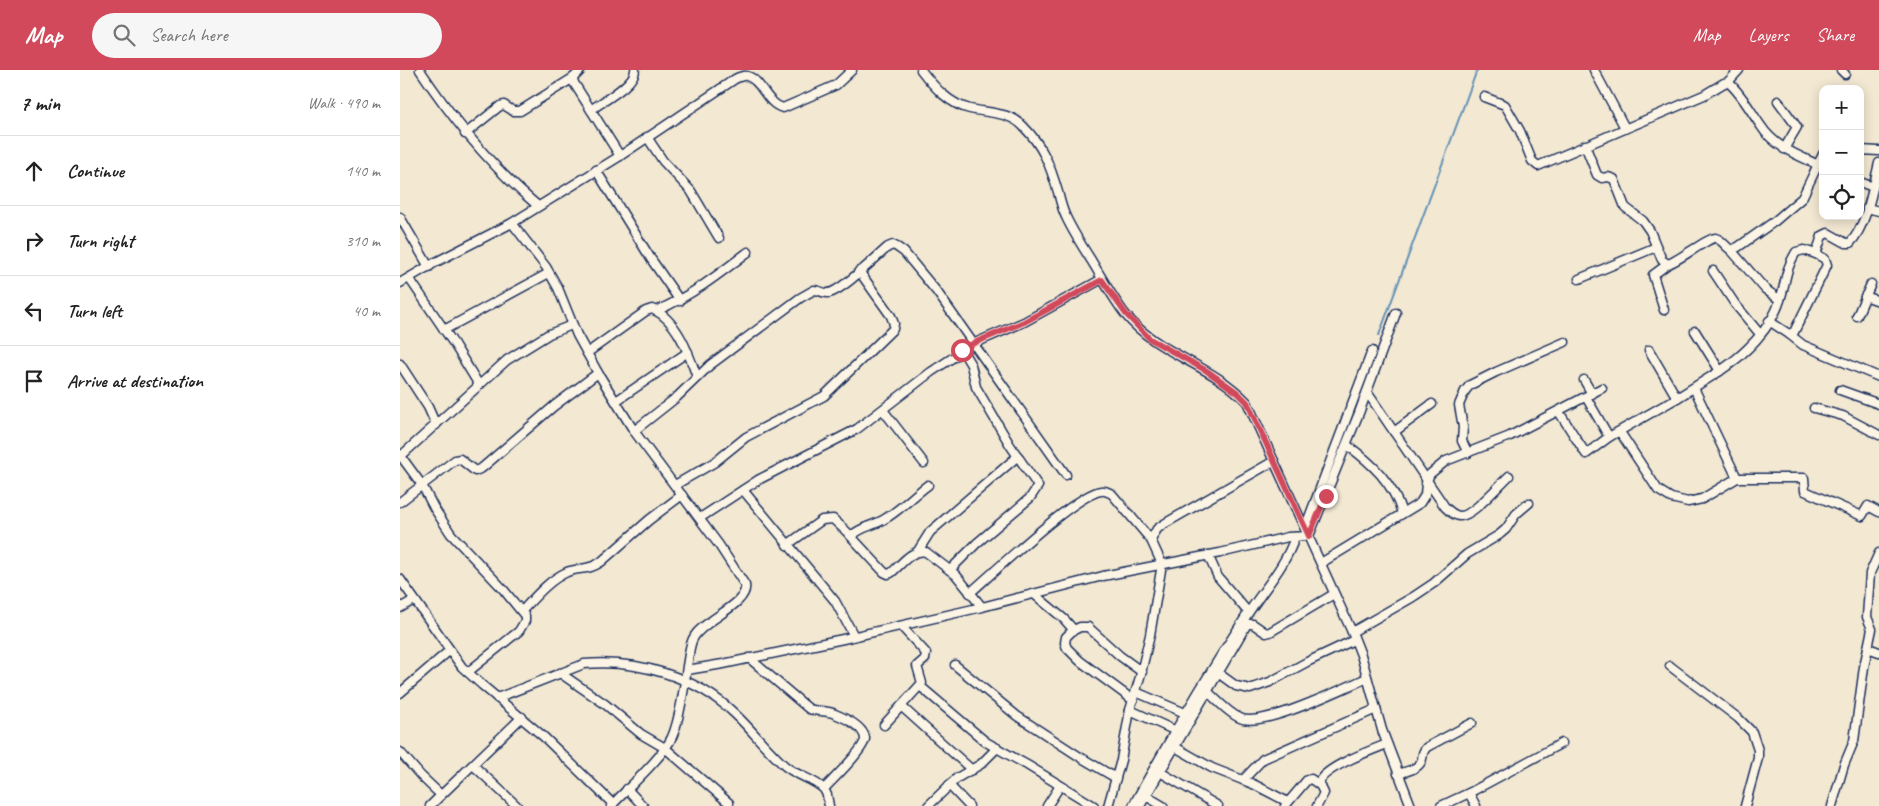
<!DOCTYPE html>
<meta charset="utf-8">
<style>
body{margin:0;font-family:Caveat,sans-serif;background:#f6f6f6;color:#222}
.controls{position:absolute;right:15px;top:15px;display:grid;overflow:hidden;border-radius:10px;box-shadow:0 2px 12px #0003}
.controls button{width:45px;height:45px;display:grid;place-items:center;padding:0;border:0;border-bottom:1px solid #e0e0e0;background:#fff;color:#222;font:25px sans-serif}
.stop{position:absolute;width:15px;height:15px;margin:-11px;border:4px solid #d1495b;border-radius:50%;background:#fff}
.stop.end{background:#d1495b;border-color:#fff;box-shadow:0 1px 5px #0008}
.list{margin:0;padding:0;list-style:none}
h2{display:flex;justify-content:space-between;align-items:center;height:65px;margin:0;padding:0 20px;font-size:21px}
h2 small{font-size:16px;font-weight:400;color:#767676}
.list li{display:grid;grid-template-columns:32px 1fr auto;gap:15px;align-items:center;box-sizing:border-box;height:70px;padding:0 20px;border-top:1px solid #e0e0e0}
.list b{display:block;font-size:19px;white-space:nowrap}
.list em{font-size:16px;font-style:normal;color:#767676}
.icon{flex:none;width:28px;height:28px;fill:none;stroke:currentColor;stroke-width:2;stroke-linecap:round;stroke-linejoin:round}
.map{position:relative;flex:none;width:1479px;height:736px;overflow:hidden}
header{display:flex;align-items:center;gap:30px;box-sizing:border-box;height:70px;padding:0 25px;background:#d1495b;color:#fff}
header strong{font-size:24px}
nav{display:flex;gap:28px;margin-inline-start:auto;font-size:18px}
.search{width:350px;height:45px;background:#f6f6f6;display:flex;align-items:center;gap:12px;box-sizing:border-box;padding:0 18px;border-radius:28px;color:#767676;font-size:19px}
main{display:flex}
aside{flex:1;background:#fff}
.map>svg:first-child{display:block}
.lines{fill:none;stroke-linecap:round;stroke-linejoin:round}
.stream{stroke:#6291b7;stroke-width:2}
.minor-casing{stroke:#1b2f5e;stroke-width:11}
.minor{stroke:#fcf5e5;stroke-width:8}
.route{stroke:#d1495b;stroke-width:6}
</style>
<header>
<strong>Map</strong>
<div class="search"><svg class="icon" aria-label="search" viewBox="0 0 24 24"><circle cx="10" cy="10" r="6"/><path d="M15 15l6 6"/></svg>Search here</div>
<nav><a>Map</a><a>Layers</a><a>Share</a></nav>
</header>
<main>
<aside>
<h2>7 min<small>Walk · 490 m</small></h2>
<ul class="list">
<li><svg class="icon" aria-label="ahead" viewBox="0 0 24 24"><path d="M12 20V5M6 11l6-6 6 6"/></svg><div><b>Continue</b></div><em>140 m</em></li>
<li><svg class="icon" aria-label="right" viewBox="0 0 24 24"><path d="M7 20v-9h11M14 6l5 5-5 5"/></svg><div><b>Turn right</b></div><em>310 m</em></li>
<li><svg class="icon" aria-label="left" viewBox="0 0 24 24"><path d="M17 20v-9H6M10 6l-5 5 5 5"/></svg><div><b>Turn left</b></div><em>40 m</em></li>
<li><svg class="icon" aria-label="arrive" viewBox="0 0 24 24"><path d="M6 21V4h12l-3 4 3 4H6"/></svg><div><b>Arrive at destination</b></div></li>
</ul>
</aside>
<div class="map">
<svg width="1479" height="736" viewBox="0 0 1479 736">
<rect width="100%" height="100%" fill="#f3e8d2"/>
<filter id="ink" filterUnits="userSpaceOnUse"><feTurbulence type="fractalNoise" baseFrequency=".02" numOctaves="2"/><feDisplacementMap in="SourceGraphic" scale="10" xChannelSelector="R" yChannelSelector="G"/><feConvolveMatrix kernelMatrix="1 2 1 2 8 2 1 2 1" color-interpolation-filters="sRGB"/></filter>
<g filter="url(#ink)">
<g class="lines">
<polyline class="stream" points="979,265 1077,0"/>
<g class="minor-casing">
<g id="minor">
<path d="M 20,0 C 54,51 91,97 138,136"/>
<polyline points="181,0 173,8 174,13 220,86"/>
<path d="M 521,0 C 534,17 549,34 570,39 C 588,43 610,42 623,56 C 643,76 650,95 658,122 C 660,130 662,139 666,147 C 673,162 682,176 691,190 C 702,208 712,227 725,244 C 758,285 810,293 847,332 L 952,562 L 961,585 L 982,660 L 1011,736"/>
<polyline points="1194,0 1225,58"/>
<polyline points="1441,0 1445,4"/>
<polyline points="1328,12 1339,0"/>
<path d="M 1084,27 L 1105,35 L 1120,61 L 1132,91 L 1138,96 L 1304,25 L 1324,13 L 1328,12 C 1342,24 1351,42 1361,56 C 1375,78 1400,86 1423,97"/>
<polyline points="1378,31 1397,57 1384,79"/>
<path d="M 191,40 C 203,31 235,14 235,0"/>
<polyline points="65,64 100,36 104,35 113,41 120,41 173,8"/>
<polyline points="247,67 263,91 291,121 319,168"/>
<path d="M 1185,75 L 1197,105 L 1202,108 L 1208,107 L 1214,109 L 1225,137 L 1243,151 L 1250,161 L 1262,190 L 1268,194 C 1278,191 1311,166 1316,168 C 1322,170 1326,177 1331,180 L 1338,177 L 1375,151 L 1402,128 L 1423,84"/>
<polyline points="1460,80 1479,81"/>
<polyline points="196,100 251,189 280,231"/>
<polyline points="1460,112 1473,117"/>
<polyline points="1467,138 1479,141"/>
<polyline points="0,147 29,197"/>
<polyline points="1331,180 1365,219 1380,230"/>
<polyline points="1313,201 1335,234 1360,264"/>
<polyline points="9,208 54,274 79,315"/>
<polyline points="1179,209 1256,177"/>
<polyline points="0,213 36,192 112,153"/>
<polyline points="1465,226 1479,231"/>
<polyline points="1264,240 1253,205 1268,194"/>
<path d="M 256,241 C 291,226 318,205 348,182"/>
<polyline points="1457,246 1471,214"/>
<polyline points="1369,251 1389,264 1394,262 1427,195 1425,189 1416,184"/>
<polyline points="44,260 149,203"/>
<path d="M 1295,261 L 1320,301 C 1344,285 1372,258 1380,230 C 1386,212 1385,200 1396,182 L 1404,180 L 1416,184 L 1422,166 L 1428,163 L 1446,173 L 1450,173 C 1467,155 1473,117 1479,93"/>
<polyline points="1389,264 1403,275 1479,307"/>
<polyline points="1249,280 1277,328 1320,301"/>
<path d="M 187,283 L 246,241 L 252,239 C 277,249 289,284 297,307"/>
<polyline points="0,294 28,337 36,355"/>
<polyline points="1184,310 1192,324"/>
<polyline points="1294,318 1337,408"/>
<polyline points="1440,320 1479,334"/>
<path d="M 967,322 L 1045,437 C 1049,441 1053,445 1059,446 C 1071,448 1099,415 1109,406"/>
<polyline points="1186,327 1209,367"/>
<polyline points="216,331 288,282"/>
<polyline points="1414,338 1443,346 1479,365"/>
<polyline points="483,340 524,393"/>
<polyline points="1159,342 1186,384 1209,367 1277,328"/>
<path d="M 234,361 L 277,327 L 310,295 L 400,228 L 414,220 C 419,220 424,224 429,223 C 443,220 476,187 488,177 L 493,175 L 497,177 L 504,182 L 537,222 L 666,405"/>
<polyline points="994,362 1032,334"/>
<polyline points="1220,362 1258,420 1271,428 1288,432 1302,429 1337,408 1404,408 1405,421 1462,446 1468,436 1479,442"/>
<path d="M 947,375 C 972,393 993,413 1002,443"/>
<polyline points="1068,383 1062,371 1063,357 1059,335 1065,321 1070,315 1096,302 1165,272"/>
<polyline points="0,385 22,415 34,438 51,464 103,519 125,546 125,551 119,561 68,602"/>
<polyline points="1,386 107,290 149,264 172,255"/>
<polyline points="275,415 315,392 346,367 424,326 493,259 494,254 491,246 459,201"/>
<polyline points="343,420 435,531 454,566"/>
<polyline points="0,432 55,390 60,389 75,401 82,398 154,336 198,303"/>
<polyline points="300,448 358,410 457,359 531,302 575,273 624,252 702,209"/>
<polyline points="905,458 972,281"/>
<path d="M 451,466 C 463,456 470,457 483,450 C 499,441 513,426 528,415"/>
<path d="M 387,475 L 422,450 L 433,449 L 446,461 L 484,502 L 488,504 L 491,503 C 501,495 512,478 526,482 L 556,505 L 582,537"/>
<polyline points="518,481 530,462 618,386"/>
<polyline points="808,485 818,507 848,542"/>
<polyline points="921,493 1020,433 1025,425 1026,413 1030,404 1046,391 1110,366 1202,318"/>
<polyline points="550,500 577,473 630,428 638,416 610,375 576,317 571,295 562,280"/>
<polyline points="0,509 62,597 82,615 144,667 213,734"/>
<path d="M 570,523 C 593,503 676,424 701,421 C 705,420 708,422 712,424 L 751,470"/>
<polyline points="634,524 664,549 672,558 672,561 666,567 665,573 667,578 680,591 733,630"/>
<polyline points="0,538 14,530"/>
<path d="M 122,541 C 135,527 149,510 167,502 C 180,497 188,501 201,492 L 249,450 L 282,425"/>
<polyline points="672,561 680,557 688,557 720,586 742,602"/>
<polyline points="952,562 1013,527 1034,513 1067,484 1099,465 1106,459 1116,444 1129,433"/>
<polyline points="1468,578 1479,582"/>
<path d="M 349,588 L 409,639 C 418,642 427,640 435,644 C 445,648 463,656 465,668 C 466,678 432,710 424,719"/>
<polyline points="555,595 617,646 680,687 716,708"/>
<polyline points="1270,596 1338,648 1352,662 1358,680 1358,688 1345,736"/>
<polyline points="287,600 323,594 443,569 582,537 703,506 820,483 888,467 909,466 959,343 996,243"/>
<polyline points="160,603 205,634 241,664 265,678 329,733"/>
<polyline points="818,603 836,616 850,619 870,612 907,592 954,570"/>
<polyline points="520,616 586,672 627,695 694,736"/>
<path d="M 807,621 C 817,630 828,643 840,648 C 861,659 944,618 967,608"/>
<polyline points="736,622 785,643"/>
<polyline points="0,623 50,580"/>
<path d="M 97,628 L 184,594 C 237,589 297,607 335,644 C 353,661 367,680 385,696 C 397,706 412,708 424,719 L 427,725 L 429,736"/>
<polyline points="501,636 572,700"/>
<polyline points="730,640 776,661"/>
<polyline points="484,655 522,613 517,596 525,589 526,583 501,556"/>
<polyline points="775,677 812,698 853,714 888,732"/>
<polyline points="0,682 21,706 41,725"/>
<polyline points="73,695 117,736"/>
<polyline points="760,702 818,736"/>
<path d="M 998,704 C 1007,701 1020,699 1022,689 C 1023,683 1023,681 1027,677 L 1072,653"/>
<polyline points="843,710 863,689 976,639"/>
<polyline points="549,715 569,736"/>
<polyline points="227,719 243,736"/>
<polyline points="1069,723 1076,736"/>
<polyline points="746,726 763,736"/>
<polyline points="30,736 122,647"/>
<path d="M 211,736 C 226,720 264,686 272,667 C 279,652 285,614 287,596 C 289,587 289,574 294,567 C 303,550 349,534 345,515 L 319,475 L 234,361 L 198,303 L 177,265 L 158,218 L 146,197 L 112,153 L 220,86 L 335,9 C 339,7 343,5 347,6 C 362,10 365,33 383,38 L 436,15 L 452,0"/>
<polyline points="528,736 557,708 581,694 597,678"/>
<polyline points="647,736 660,716"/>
<polyline points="708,736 721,690 730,640 740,607 750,565 762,494 751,470 757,459 764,454 874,391"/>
<path d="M 733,736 C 768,672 805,609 845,548 C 862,521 885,497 895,467"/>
<polyline points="740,736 847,554 853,554 866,563 870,562 934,524"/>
<polyline points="885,736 907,710 911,709 921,716"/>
<path d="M 917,736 L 924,723 L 919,713 C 922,698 972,680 987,674"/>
<polyline points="1041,736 1069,723 1162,673"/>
<polyline points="1432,736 1444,695 1454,671 1464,597 1472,559 1467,547 1470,503 1479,483"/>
</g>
</g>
<use href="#minor" class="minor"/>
</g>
</g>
<g class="lines" filter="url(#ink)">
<polyline class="route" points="562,280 574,273 624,252 702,210 726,244 750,269 807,301 838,323 847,332 909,466 926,426"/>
</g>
</svg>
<div class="controls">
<button>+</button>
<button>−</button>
<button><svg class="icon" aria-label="locate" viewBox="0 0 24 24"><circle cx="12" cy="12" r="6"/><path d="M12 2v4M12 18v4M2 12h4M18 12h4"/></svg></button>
</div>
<div class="stop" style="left:562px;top:280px"></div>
<div class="stop end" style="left:926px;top:426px"></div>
</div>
</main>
